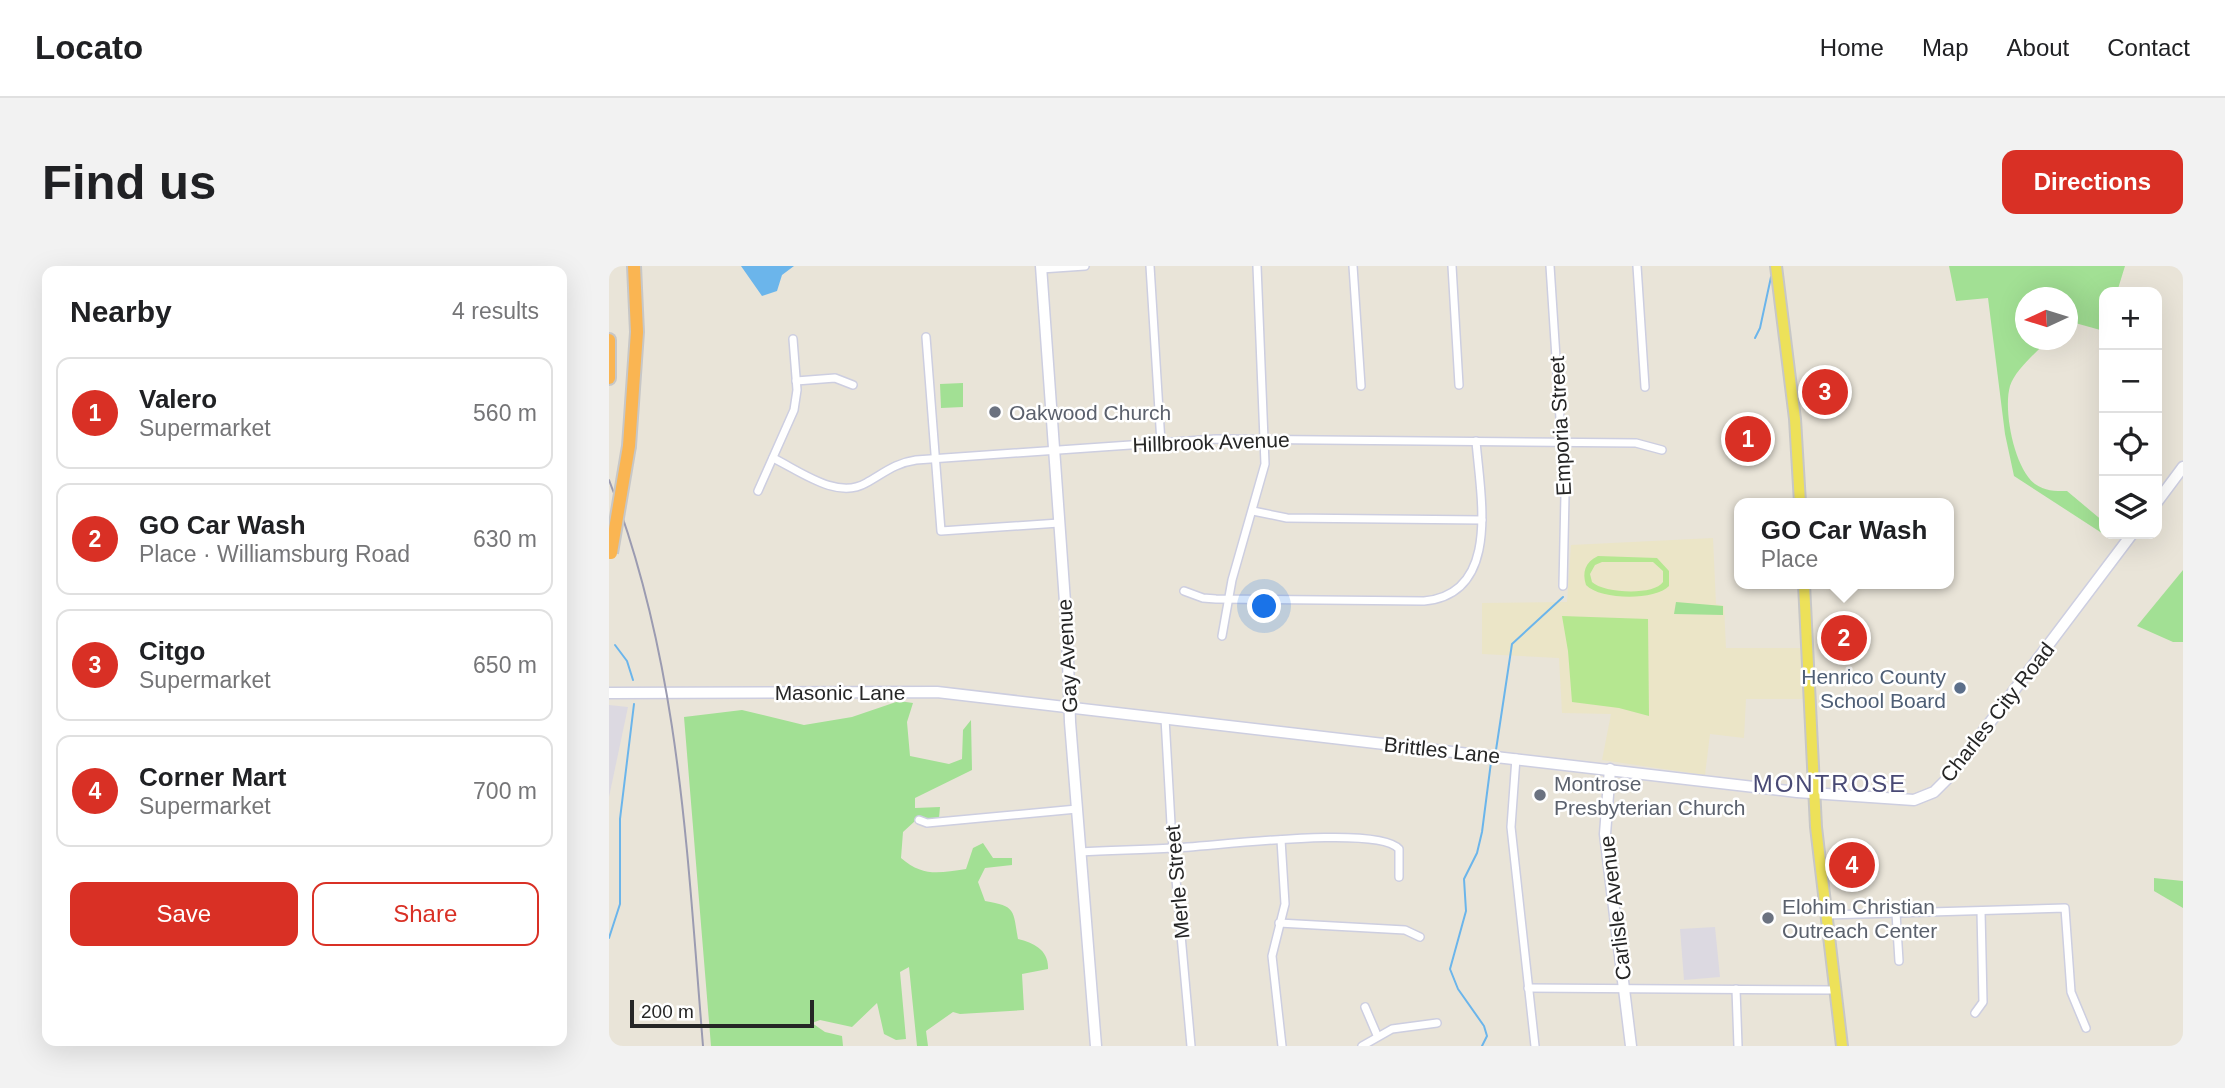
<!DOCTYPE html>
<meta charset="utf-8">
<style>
body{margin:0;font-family:Arial,sans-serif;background:#f2f2f2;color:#202124}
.controls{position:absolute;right:21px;top:21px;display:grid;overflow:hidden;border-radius:14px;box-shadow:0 7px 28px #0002}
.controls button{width:63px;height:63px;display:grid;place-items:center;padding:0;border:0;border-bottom:2px solid #e0e0e0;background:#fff;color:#202124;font:35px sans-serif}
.compass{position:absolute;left:1406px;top:21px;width:63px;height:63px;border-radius:50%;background:#fff;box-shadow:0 7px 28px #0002;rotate:266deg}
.scale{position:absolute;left:21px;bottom:18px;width:184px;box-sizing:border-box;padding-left:7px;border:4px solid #262626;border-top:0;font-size:19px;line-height:24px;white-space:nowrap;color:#262626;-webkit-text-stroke:5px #fff;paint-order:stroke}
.you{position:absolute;left:656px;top:341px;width:24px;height:24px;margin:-18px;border:5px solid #fff;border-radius:50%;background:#1a73e8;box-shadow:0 0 0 10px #1a73e833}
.badge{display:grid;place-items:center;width:46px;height:46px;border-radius:50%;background:#d93025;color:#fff;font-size:23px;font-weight:700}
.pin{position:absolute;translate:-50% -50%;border:4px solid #fff;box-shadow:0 2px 7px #0006}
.popup{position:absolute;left:1125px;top:232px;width:220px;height:91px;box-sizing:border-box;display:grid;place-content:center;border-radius:14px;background:#fff;filter:drop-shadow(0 2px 5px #0005);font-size:23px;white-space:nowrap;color:#757577}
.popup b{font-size:26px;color:#202124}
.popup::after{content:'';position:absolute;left:50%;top:100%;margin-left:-14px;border:14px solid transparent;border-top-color:#fff}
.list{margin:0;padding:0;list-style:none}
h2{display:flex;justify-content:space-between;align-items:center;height:91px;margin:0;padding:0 28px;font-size:30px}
h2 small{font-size:23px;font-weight:400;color:#757577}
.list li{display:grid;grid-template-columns:46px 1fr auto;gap:21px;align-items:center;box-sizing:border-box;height:112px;margin:0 14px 14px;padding:0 14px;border:2px solid #e0e0e0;border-radius:14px}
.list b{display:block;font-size:26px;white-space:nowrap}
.list p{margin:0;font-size:23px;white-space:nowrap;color:#757577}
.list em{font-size:23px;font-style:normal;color:#757577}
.actions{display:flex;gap:14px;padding:21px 28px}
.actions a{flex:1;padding:16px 0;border:2px solid #d93025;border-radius:14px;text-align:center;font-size:24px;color:#d93025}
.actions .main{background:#d93025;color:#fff}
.icon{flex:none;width:38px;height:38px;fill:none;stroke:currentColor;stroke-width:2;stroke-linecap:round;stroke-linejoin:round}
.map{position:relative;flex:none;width:1574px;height:780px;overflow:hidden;border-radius:14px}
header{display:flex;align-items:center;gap:42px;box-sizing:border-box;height:98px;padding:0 35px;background:#fff;border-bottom:2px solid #e0e0e0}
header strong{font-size:33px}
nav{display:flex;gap:38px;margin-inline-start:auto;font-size:24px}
.intro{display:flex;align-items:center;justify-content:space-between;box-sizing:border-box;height:168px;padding:0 42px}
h1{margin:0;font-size:49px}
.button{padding:18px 32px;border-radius:14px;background:#d93025;color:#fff;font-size:24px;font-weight:700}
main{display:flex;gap:42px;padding:0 42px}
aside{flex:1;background:#fff;border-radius:14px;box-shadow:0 7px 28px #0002}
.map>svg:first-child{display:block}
.industrial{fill:#dcd9e1}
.education{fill:#ebe5c7}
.green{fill:#a2e094}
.pitch{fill:#b5e790;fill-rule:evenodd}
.water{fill:#6bb5eb}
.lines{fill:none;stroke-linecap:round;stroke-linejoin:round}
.stream{stroke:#6bb5eb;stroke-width:2}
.street-casing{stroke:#cdcee0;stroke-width:10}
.secondary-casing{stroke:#cdcee0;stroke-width:13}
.primary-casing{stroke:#c7c7c7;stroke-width:14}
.highway-casing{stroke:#c7c7c7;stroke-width:16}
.street{stroke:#fff;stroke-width:7}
.secondary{stroke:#fff;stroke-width:10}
.primary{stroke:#ede159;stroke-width:10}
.highway{stroke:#fab552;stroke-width:12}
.rail{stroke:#9b9bb1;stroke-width:2}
.highway-bridge-casing{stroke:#c7c7c7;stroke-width:16;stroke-linecap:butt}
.highway-bridge{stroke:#fab552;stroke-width:12}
.worship-dot{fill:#6b7280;stroke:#fff;stroke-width:2.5}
.service-dot{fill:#5c6f8a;stroke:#fff;stroke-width:2.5}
.labels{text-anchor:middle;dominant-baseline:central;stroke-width:5;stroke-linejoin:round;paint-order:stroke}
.worship-label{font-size:21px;fill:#5b616d;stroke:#fff;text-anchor:start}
.street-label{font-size:21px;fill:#262626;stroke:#fff}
.service-label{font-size:21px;fill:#4e5e75;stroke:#fff;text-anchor:end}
.quarter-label{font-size:24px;letter-spacing:2px;fill:#494a75;stroke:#fff}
</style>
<header>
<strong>Locato</strong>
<nav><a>Home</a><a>Map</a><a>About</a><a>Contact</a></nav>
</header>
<div class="intro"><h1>Find us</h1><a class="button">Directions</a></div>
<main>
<aside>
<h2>Nearby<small>4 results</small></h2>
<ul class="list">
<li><span class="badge">1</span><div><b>Valero</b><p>Supermarket</p></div><em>560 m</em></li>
<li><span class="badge">2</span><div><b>GO Car Wash</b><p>Place · Williamsburg Road</p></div><em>630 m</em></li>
<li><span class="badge">3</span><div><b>Citgo</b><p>Supermarket</p></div><em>650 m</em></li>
<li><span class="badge">4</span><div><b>Corner Mart</b><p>Supermarket</p></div><em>700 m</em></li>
</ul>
<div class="actions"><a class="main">Save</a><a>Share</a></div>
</aside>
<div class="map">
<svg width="1574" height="780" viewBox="0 0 1574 780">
<rect width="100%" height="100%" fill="#e9e4d8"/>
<g class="industrial">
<polygon points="0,439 19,441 0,531"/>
<polygon points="1106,661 1111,711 1075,714 1071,663"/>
</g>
<polygon class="education" points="1104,272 1107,338 1115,340 1117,382 1192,382 1194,433 1137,433 1135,472 1101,468 1096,509 993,494 1002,448 953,447 950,392 873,388 873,337 958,336 962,279"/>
<g class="green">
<path d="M 1340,0 L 1516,0 L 1508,26 L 1495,26 L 1495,65 L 1459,55 L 1458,32 L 1416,32 L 1416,74 L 1439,74 C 1428,86 1406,104 1401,120 C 1394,144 1405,202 1426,218 C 1436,225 1445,225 1458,225 L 1495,256 L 1495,268 L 1504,268 L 1502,273 L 1405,210 L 1396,168 L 1379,32 L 1347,35 Z"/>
<polygon points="354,117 354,141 332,142 331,118"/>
<polygon points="1574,304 1574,376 1564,376 1528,360"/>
<polygon points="1067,336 1114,340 1114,349 1065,348"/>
<path d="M 290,435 L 304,437 L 298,456 L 301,490 L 340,498 L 353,493 L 354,464 L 362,454 L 363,504 L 306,532 L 306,542 L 331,541 L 330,552 L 306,555 L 294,566 L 292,592 C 314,611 330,607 357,603 L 364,582 L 374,577 L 384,592 L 403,592 L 403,599 L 376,602 L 369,616 L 376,635 C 407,640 404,644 409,673 C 425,677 440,684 439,703 L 413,708 L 415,744 L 351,748 L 344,746 L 317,765 L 319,780 L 308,780 L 300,701 L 291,706 L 297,773 L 287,774 L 275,768 L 268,737 L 243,761 L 211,754 L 203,757 L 216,766 L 233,770 L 234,780 L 102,780 L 75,451 L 133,444 L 195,459 L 243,451 Z"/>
<polygon points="1545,612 1574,615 1574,642 1545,625"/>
</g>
<g class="pitch">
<path d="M 989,290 L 1048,292 L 1060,305 L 1060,320 C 1046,335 991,334 977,319 C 973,306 976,296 989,290 ZM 993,296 L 1044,296 L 1054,305 L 1054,316 C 1045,330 994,327 983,316 L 981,308 L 986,299 Z"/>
<polygon points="953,350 1039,353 1040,450 1010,442 963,436 959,385"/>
</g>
<polygon class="water" points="132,0 185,0 173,9 168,25 153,30"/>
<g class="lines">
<g class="stream">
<polyline points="1146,72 1151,62 1162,11"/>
<polyline points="6,379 18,395 24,414"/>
<polyline points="887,484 903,378 954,331"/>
<polyline points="0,672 11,638 11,553 25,438"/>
<polyline points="873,780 878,770 875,760 849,723 841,703 857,645 855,613 868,587 873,566 882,496"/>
</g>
<g class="street-casing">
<g id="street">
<polyline points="541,0 552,177"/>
<polyline points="744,0 752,120"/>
<polyline points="843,0 850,119"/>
<polyline points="941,0 956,229 954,320"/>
<polyline points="1028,0 1036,121"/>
<polyline points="432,3 476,0"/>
<polyline points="317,71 332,265 450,257"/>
<polyline points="187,115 226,112 244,119"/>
<path d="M 164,192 C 191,205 228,234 257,217 C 275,207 286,197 307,194 L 607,173 L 1027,177 L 1053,184"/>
<polyline points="149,225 185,144 188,124 184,73"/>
<polyline points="644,245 678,252 873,254"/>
<path d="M 575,325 L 594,332 L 607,333 L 815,335 C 893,328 871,228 867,175"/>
<polyline points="613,370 623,314 656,198 648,0"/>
<polyline points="556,452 562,558 582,780"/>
<polyline points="907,492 902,561 926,780"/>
<polyline points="310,554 318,557 468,543"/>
<polyline points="672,574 676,638 663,690 673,780"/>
<path d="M 471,586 C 502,584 532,584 563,582 C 601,581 769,558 790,583 L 790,611"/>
<polyline points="1287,647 1290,695"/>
<polyline points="1217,649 1456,642 1462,726 1477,762"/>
<polyline points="670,657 796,664 811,671"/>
<polyline points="919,722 1226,724"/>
<polyline points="1127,723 1129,780"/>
<polyline points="756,741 768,769"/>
<polyline points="1366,747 1374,736 1372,645"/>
<polyline points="753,780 783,763 828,757"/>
</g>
</g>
<g class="secondary-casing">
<g id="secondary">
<polyline points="432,0 458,364 461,456 487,780"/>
<polyline points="1548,236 1574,201"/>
<polyline points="0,427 328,426 1188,526 1305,534 1325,526 1339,512 1523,268"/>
<polyline points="1001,503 996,568 1022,780"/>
</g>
</g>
<g class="primary-casing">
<g id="primary">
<polyline points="1167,0 1186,153 1191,237"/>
<polyline points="1195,318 1207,561 1233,780"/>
</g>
</g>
<g class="highway-casing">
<g id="highway">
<polyline points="0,74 0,112"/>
<polyline points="20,180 28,66 25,0"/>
</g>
</g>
<use href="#street" class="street"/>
<use href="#secondary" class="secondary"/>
<use href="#primary" class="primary"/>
<use href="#highway" class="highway"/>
<path class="rail" d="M 0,214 C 71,397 78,587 94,780"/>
<g class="highway-bridge-casing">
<polyline id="highway-bridge" points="2,287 20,180"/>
</g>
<use href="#highway-bridge" class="highway-bridge"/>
</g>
<g class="worship-dot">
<circle cx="386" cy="146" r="7"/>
<circle cx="931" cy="529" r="7"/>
<circle cx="1159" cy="652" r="7"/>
</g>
<circle class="service-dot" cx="1351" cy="422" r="7"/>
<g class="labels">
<g class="worship-label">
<text x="400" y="146">Oakwood Church</text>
<text x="945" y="517">Montrose<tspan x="945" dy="24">Presbyterian Church</tspan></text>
<text x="1173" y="640">Elohim Christian<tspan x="1173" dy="24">Outreach Center</tspan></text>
</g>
<g class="street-label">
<text transform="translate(951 160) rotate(-93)">Emporia Street</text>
<text transform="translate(602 176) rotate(-2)">Hillbrook Avenue</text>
<text transform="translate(458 390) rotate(-93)">Gay Avenue</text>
<text x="231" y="426">Masonic Lane</text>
<text transform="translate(1388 446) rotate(-52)">Charles City Road</text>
<text transform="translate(833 484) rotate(6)">Brittles Lane</text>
<text transform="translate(568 616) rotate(-95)">Merle Street</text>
<text transform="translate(1006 642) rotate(-97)">Carlisle Avenue</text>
</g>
<g class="service-label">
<text x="1337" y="410">Henrico County<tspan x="1337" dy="24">School Board</tspan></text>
</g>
<g class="quarter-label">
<text x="1221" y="517">MONTROSE</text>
</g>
</g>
</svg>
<div class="controls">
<button>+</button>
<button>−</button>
<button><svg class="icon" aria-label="locate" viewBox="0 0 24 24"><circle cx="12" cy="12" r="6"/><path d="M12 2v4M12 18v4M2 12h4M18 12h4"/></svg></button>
<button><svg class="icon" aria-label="layers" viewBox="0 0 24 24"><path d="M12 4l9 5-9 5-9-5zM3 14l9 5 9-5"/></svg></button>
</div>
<svg class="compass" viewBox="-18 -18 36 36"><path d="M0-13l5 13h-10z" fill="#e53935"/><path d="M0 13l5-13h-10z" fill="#757577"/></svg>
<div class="scale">200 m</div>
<div class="you"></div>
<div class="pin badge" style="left:1139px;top:173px">1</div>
<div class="pin badge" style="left:1235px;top:372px">2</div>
<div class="popup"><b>GO Car Wash</b>Place</div>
<div class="pin badge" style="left:1216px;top:126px">3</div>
<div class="pin badge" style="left:1243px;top:599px">4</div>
</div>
</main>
